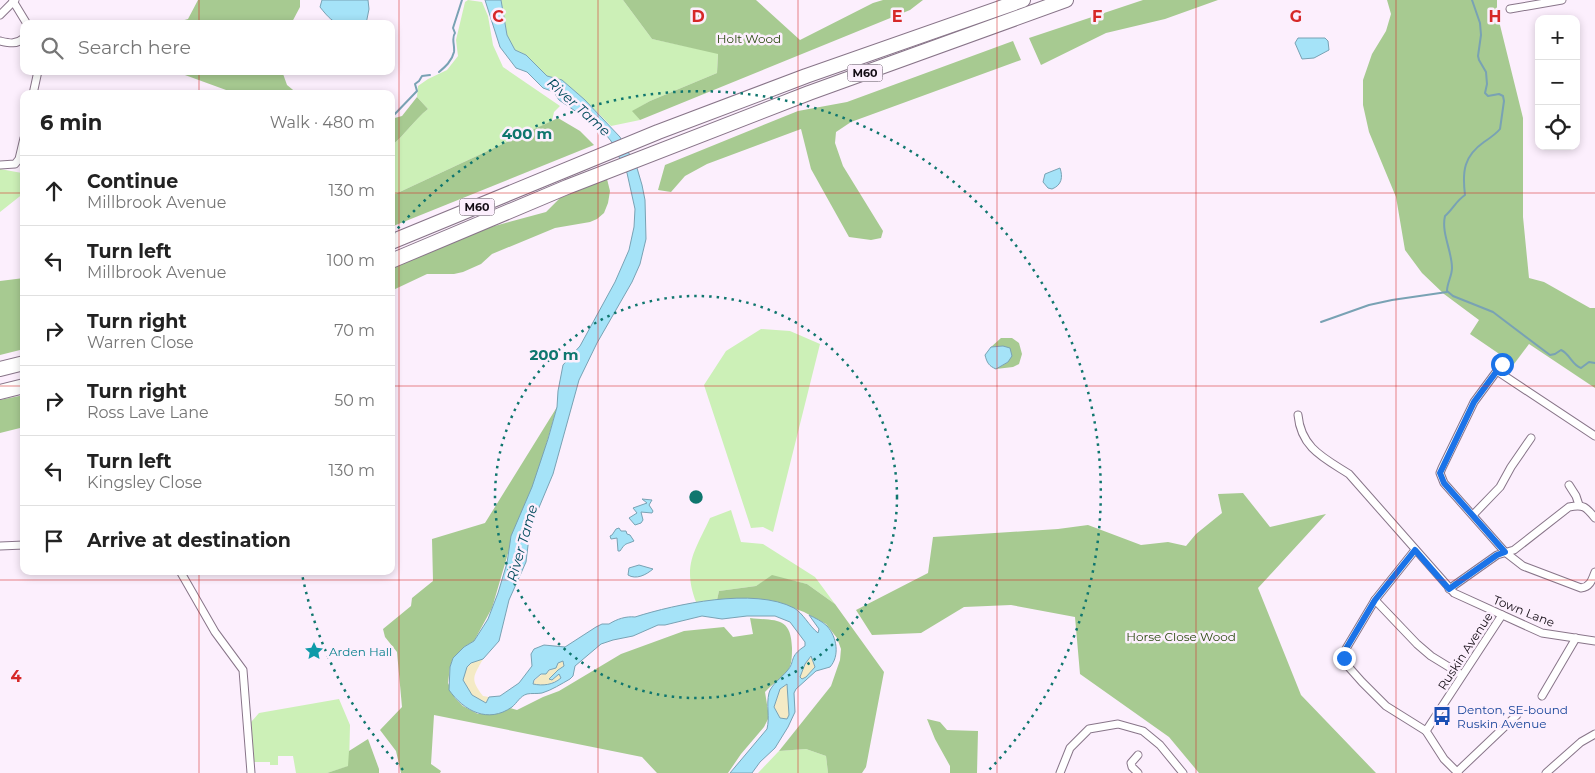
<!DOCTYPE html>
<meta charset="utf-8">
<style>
body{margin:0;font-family:Montserrat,sans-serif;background:#f2f2f2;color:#222}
.controls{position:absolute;right:15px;top:15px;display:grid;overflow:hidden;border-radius:10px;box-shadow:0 2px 8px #0003}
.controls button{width:45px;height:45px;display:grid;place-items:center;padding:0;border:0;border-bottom:1px solid #e0e0e0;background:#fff;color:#222;font:25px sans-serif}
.stop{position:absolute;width:15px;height:15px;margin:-11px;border:4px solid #1a73e8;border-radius:50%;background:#fff}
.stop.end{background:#1a73e8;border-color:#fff;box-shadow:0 1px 5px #0008}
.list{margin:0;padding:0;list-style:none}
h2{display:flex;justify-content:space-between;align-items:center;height:65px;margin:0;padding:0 20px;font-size:21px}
h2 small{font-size:16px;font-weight:400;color:#767676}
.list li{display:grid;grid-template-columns:32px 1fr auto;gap:15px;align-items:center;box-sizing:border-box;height:70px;padding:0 20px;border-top:1px solid #e0e0e0}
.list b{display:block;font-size:19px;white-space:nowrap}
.list p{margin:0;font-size:16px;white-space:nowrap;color:#767676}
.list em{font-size:16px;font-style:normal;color:#767676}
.icon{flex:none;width:28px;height:28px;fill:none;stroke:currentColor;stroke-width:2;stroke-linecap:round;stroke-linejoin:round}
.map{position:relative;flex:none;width:1595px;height:773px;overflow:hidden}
.search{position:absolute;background:#fff;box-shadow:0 2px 8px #0003;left:20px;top:20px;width:375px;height:55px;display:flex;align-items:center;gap:12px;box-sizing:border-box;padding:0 18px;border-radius:10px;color:#767676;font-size:19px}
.panel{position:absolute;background:#fff;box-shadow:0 2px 8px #0003;left:20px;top:90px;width:375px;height:485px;border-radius:10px}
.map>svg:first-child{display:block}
.green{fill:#ccf0b7}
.forest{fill:#a7ca91}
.sand{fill:#f4eac5}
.water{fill:#a5e3f8;stroke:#79a2b4;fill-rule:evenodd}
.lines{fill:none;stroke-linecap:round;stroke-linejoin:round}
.stream{stroke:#79a2b4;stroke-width:2}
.minor-casing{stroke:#887589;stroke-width:9}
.motorway-casing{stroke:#887589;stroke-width:16}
.minor{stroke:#fff;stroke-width:7}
.motorway{stroke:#fff;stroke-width:14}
.route{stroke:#1a73e8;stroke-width:6}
.grid{fill:none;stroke:#d62828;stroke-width:1;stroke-opacity:0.55}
.ring{fill:none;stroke:#0f766e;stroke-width:2.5;stroke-dasharray:2.5 5}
.labels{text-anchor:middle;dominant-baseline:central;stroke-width:5;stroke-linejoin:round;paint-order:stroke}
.shield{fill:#fceffd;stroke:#59505a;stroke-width:1}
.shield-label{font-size:11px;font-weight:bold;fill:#130c14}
.park-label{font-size:12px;fill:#294a0f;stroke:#fceffd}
.street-label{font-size:12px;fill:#130c14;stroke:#fceffd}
.culture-label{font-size:12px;fill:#0d838f;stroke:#fceffd;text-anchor:start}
.transit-label{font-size:12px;fill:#164399;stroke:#fceffd;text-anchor:start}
.water-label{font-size:14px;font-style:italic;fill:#004b5c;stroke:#fceffd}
.grid-label{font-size:16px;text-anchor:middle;font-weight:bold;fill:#d62828;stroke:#fceffd;stroke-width:5;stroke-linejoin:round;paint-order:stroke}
.centre{fill:#0f766e;stroke:#fceffd;stroke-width:2.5}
.ring-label{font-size:15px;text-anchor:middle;font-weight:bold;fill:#0f766e;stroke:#fceffd;stroke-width:5;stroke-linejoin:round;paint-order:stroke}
</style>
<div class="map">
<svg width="1595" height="773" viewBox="0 0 1595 773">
<rect width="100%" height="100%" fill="#fceffd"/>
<g class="green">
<path d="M 468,0 L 482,2 L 488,16 L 493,45 L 503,67 L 560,106 L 554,112 L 552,121 L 391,196 L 391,146 C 405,135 414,120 428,109 L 417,97 L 418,86 L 428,79 L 447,70 L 458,56 L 456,40 L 465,2 Z"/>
<polygon points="501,0 623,0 652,39 718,53 717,73 650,101 633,111 640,120 611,126 585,100 562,80 547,76 526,55 515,50 510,43 507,35"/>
<polygon points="0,169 22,173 20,180 24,183 24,193 0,212"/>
<polygon points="761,329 790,331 820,344 773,532 763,527 751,528 704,385 726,351"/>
<path d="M 731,510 L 741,542 L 763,544 L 815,577 L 835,604 L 807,584 L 772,576 L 756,586 L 719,591 L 717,600 L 696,602 C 682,565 695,551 710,518 Z"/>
<polygon points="339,699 350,725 349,766 327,773 296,773 293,756 278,756 278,765 270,765 270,762 254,762 251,722 259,713"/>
<polygon points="806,749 826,756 828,773 758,773 779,751"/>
</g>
<g class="forest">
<polygon points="198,0 300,0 300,7 291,24 171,24 188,19"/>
<polygon points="623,0 756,0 800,40 873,3 883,0 923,0 910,10 640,120 632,111 650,101 717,73 718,54 652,39"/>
<polygon points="1143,0 1218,0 1165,19 1106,33 1041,65 1029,38"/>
<polygon points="1387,0 1497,0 1497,13 1523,118 1523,217 1529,278 1544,282 1590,308 1595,308 1595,388 1529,344 1514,364 1470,334 1479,320 1444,294 1422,273 1405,250 1396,197 1369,132 1363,105 1363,80 1372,54 1386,31 1391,14"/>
<polygon points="1013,41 1021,60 851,122 836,132 835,143 843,166 883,231 881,238 871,240 849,237 811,169 801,129 707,164 685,176 671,192 658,190 665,165 798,111 847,102"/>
<polygon points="174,71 282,71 287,85 298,94 237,94"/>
<path d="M 417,97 L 428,109 C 414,120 405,135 391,146 L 391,119 L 402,116 Z"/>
<polygon points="558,118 580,131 594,145 391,227 391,196"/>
<polygon points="607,179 610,191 608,203 604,213 597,219 590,222 555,228 492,254 481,264 463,272 454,274 427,274 391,291 391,267 480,230 546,212 560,198"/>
<polygon points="24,278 24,349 0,355 0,281"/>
<polygon points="1001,338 1012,338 1019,343 1022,354 1019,364 1013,367 996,369 1008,362 1003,346 991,347"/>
<polygon points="24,395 24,427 0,433 0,400"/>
<path d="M 557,407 L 538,473 L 509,550 L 492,608 L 474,641 L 464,647 L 453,658 L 450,667 L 448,683 L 455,698 L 463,706 L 478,714 L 498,713 L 510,708 L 517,710 L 543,697 L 559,691 L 621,654 L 684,631 L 724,627 L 733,637 L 753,634 L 750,618 C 776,621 791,616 792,648 C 792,655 792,665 788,670 C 781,679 772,684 765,692 L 769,717 L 764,727 L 741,754 L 728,773 L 657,773 L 642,757 L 434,715 L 431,764 L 441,771 L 440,773 L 401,773 L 396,751 L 380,730 L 402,707 L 397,652 L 385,637 L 383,629 L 411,606 L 412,598 L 433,581 L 432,539 L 485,523 Z"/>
<polygon points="1243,493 1270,527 1326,514 1258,588 1301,695 1376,773 1199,773 1169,737 1080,674 1075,617 1011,605 964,607 921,633 872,635 856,610 928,573 933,537 1058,529 1088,525 1141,545 1168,542 1186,546 1196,534 1222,513 1218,494"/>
<polygon points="772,575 807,584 835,604 884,672 866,767 862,773 828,773 826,756 806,749 779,751 831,686 840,660 841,649 837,638 826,624 804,612 780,603 717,600 719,591 756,586"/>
<polygon points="927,719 940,722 947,730 978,731 977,773 950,773 950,766 935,739"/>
<polygon points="368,739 379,769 379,773 327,773 348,766 349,751"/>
</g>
<g class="sand">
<polygon points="812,656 815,667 806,677 802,679 800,677 805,664"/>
<path d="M 483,659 C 473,677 470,679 483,696 L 489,697 L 486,703 L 472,695 L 463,680 C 465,668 470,661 483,659 Z"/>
<path d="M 563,661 L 564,666 L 558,670 L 549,679 L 552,680 L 559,674 L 561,678 C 552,684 543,687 533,684 C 538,672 553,673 558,663 Z"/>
<polygon points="787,684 789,715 787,720 780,718 774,707 780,689"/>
</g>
<g class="water">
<path d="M 322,0 L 368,0 L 369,9 L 366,24 C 340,24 337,29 320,7 Z"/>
<path d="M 485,0 L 501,0 L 507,35 L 515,50 L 526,55 L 547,76 L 562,80 L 585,100 L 620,137 L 637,168 L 642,185 L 645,200 L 646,239 L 640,264 L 632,282 L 597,343 L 579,380 L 553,474 L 530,529 L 526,562 L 509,600 L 499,641 L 483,659 L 471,663 L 467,667 L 463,680 L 472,695 L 486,703 L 489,697 L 500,696 L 519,683 L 532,666 L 531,654 L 534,649 L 544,645 L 565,647 L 596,627 L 602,624 L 609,624 C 617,619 626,616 635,617 C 676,604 754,587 794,608 C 803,613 809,626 818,633 L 819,629 L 809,615 C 815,618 822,621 827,626 C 837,637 840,656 830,667 L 816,671 L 796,689 L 794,693 L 795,712 L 788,727 L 775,748 L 760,762 L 752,773 L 730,773 L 767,729 C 770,717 766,705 769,693 C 771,685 781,678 787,671 C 796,661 788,657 805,646 L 805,642 L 790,622 L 775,616 L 747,616 L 722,619 L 702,616 L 665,625 L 658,625 L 633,636 L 613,640 L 601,644 L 575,666 L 573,676 L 570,679 C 561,684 552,690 542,693 C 537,694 531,693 527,694 C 520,696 517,703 512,707 C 488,724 464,711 449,690 L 450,667 L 453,658 L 464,647 L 474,641 L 488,619 L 498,593 L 507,563 L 511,536 L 532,487 L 548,439 L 557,407 L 558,391 L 563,365 L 580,346 L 615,282 L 629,250 L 634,227 L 635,209 L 627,173 L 611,141 L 607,136 L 602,133 L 590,121 L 559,100 L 554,92 L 543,88 L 527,72 L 516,68 L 500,47 ZM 811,656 L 815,667 L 806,677 L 802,679 L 800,677 L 805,664 ZM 563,661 L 564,666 L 558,670 L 549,679 L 552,680 L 559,674 L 561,678 C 553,685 543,686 533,684 L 534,680 L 541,674 L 546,674 L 549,670 L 556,668 L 558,663 ZM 787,684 L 789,715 L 787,719 L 780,718 L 774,707 L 780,689 Z"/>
<polygon points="1298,38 1325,38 1328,41 1329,50 1314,58 1302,59 1295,43"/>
<path d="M 1060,168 C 1063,177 1062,185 1052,189 L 1048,188 L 1043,182 L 1045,174 Z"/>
<path d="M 1003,346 L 1010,348 L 1012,356 L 1008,362 L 996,369 C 989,366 987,363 985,355 L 991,347 Z"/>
<polygon points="642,499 652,500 649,505 653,511 652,513 641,512 643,520 641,523 635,525 629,518 637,513 633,508 647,503"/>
<path d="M 619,528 L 621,531 L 626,531 L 627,534 L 630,535 L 634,541 C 625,545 626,542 620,551 L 618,551 L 617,538 L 611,539 L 610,536 L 612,535 L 616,529 Z"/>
<path d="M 639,565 L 653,569 C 646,575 636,580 628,575 L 629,568 Z"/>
</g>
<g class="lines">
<g class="stream">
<path d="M 1472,0 L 1480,23 L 1481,35 L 1478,56 L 1479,60 L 1486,72 L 1487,84 L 1485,93 L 1488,96 L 1499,94 L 1503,96 L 1504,101 L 1500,129 C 1496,134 1490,138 1484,142 C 1464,156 1462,171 1465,195 C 1456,201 1453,209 1445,216 C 1441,233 1452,251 1452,268 C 1452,276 1447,283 1447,291 L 1453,296 L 1493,312 L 1550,355 L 1555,354 L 1561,350 C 1570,354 1572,365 1581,368 L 1589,362 L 1595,363"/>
<path d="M 439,72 C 445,67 452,61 454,52 C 455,45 451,38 455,33 L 453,28 L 462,0"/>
<polyline points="391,118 417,91 415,84 419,81 422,76 430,75"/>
<polyline points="1321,322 1369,305 1392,300 1447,292"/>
</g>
<g class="minor-casing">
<g id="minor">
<polyline points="13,1 27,24"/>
<polyline points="1510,9 1562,0"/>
<polyline points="0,15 15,0"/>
<path d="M 0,41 C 9,43 16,45 24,38"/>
<polyline points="33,94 38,71"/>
<polyline points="0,165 15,164 19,159 24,138"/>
<path d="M 1502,364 L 1474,402 L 1442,468 L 1440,473 L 1444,483 L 1505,552 L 1523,566 L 1581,588 C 1590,587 1592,580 1595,572"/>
<polyline points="1497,371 1595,436"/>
<path d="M 1298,415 C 1301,448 1324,458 1349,474 L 1454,593 L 1542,633 L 1595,641"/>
<polyline points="1569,485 1576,496 1579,505"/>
<polyline points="1473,515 1500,487 1511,467 1531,438"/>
<polyline points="0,546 24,545"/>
<polyline points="1415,550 1375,600 1347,647 1344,653 1344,658 1346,664 1362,682 1386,706 1426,731"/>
<polyline points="180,571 215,632 243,670 251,773"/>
<path d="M 1449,589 L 1497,555 L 1514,550 L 1569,507 C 1584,504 1586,507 1595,518"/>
<polyline points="1375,600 1417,644 1431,656 1462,675"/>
<polyline points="1542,696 1576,638"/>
<polyline points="1457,772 1517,715"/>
<polyline points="1060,773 1070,748 1089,729 1118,724 1143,731 1160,745 1183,773"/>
<polyline points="1138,773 1132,767 1131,763 1138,755"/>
<polyline points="1458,773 1444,759 1426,731 1502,615"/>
<polyline points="1546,773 1581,742 1595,734"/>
</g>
</g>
<g class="motorway-casing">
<g id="motorway">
<polyline points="391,242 658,132 806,76 1023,0"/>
<polyline points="391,261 567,187 809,93 1066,0"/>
<polyline points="0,369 24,363"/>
<polyline points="0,392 24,386"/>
</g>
</g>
<use href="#minor" class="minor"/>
<use href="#motorway" class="motorway"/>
</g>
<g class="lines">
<polyline class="route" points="1344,658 1344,653 1347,647 1375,600 1415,550 1449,589 1497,555 1505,552 1444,483 1440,473 1474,402 1502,364"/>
</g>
<path class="grid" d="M 199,0 L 199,24M 399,0 L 399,773M 598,0 L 598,773M 798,0 L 798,773M 997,0 L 997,773M 1196,0 L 1196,773M 1396,0 L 1396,773M 199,71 L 199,94M 0,193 L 24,193M 391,193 L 1595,193M 0,386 L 24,386M 391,386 L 1595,386M 199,571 L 199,773M 0,580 L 1595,580"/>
<g class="ring">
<circle cx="696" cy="497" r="201"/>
<path d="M403 770A401 401 0 0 1 302 574M393 234A401 401 0 1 1 989 770"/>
</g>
<defs>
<g id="sight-bare" transform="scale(1.5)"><path d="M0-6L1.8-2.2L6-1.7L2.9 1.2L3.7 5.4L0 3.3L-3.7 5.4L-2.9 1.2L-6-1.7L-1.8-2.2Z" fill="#0f9aa8" stroke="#fceffd" stroke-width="2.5" paint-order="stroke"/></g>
<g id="bus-bare" transform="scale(1.5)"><path d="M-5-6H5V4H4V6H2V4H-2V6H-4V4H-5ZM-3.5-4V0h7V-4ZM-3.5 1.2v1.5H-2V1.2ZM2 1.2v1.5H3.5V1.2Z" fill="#1a4fb4" stroke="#fceffd" stroke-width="2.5" paint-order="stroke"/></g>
</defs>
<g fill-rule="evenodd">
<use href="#sight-bare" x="314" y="651"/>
<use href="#bus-bare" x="1442" y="716"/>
</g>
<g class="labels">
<g class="shield">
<rect x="847.5" y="64.5" width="35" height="17" rx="4"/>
<rect x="459.5" y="198.5" width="35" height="17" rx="4"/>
</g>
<g class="shield-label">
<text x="865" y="73">M60</text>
<text x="477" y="207">M60</text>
</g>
<g class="park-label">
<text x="749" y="38">Holt Wood</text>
<text x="1181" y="636">Horse Close Wood</text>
</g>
<g class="street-label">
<text transform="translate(1524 611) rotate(22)">Town Lane</text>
<text transform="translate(1465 651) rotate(-57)">Ruskin Avenue</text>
</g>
<g class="culture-label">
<text x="329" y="651">Arden Hall</text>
</g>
<g class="transit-label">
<text x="1457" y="709">Denton, SE-bound<tspan x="1457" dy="14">Ruskin Avenue</tspan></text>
</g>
<g class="water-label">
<text transform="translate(579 107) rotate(42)">River Tame</text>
<text transform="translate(522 543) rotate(-74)">River Tame</text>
</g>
</g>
<g class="grid-label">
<text x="498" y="22">C</text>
<text x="698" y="22">D</text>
<text x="897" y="22">E</text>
<text x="1097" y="22">F</text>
<text x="1296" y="22">G</text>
<text x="1495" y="22">H</text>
<text x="16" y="682">4</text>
</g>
<circle cx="696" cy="497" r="8" class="centre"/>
<g class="ring-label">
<text x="527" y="139">400 m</text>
<text x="554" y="360">200 m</text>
</g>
</svg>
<div class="controls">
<button>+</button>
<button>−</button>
<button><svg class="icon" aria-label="locate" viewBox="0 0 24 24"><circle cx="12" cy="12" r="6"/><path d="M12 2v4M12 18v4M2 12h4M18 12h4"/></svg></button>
</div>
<div class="stop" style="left:1502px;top:364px"></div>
<div class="stop end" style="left:1344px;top:658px"></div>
<div class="search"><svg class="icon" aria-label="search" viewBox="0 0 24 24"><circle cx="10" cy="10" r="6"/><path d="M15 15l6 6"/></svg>Search here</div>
<section class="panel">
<h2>6 min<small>Walk · 480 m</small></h2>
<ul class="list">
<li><svg class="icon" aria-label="ahead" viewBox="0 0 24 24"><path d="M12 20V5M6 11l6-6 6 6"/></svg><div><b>Continue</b><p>Millbrook Avenue</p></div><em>130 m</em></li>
<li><svg class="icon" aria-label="left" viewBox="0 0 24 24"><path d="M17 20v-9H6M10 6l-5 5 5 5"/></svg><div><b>Turn left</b><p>Millbrook Avenue</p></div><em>100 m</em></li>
<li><svg class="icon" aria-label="right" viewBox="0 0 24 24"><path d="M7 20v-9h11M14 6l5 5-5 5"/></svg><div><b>Turn right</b><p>Warren Close</p></div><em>70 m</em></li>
<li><svg class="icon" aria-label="right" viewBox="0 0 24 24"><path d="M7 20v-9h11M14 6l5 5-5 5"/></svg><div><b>Turn right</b><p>Ross Lave Lane</p></div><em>50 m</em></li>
<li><svg class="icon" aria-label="left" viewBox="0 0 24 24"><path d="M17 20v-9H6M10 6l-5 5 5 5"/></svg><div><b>Turn left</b><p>Kingsley Close</p></div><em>130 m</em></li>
<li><svg class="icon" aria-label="arrive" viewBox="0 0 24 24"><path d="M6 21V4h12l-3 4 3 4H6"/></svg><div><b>Arrive at destination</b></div></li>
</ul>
</section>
</div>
